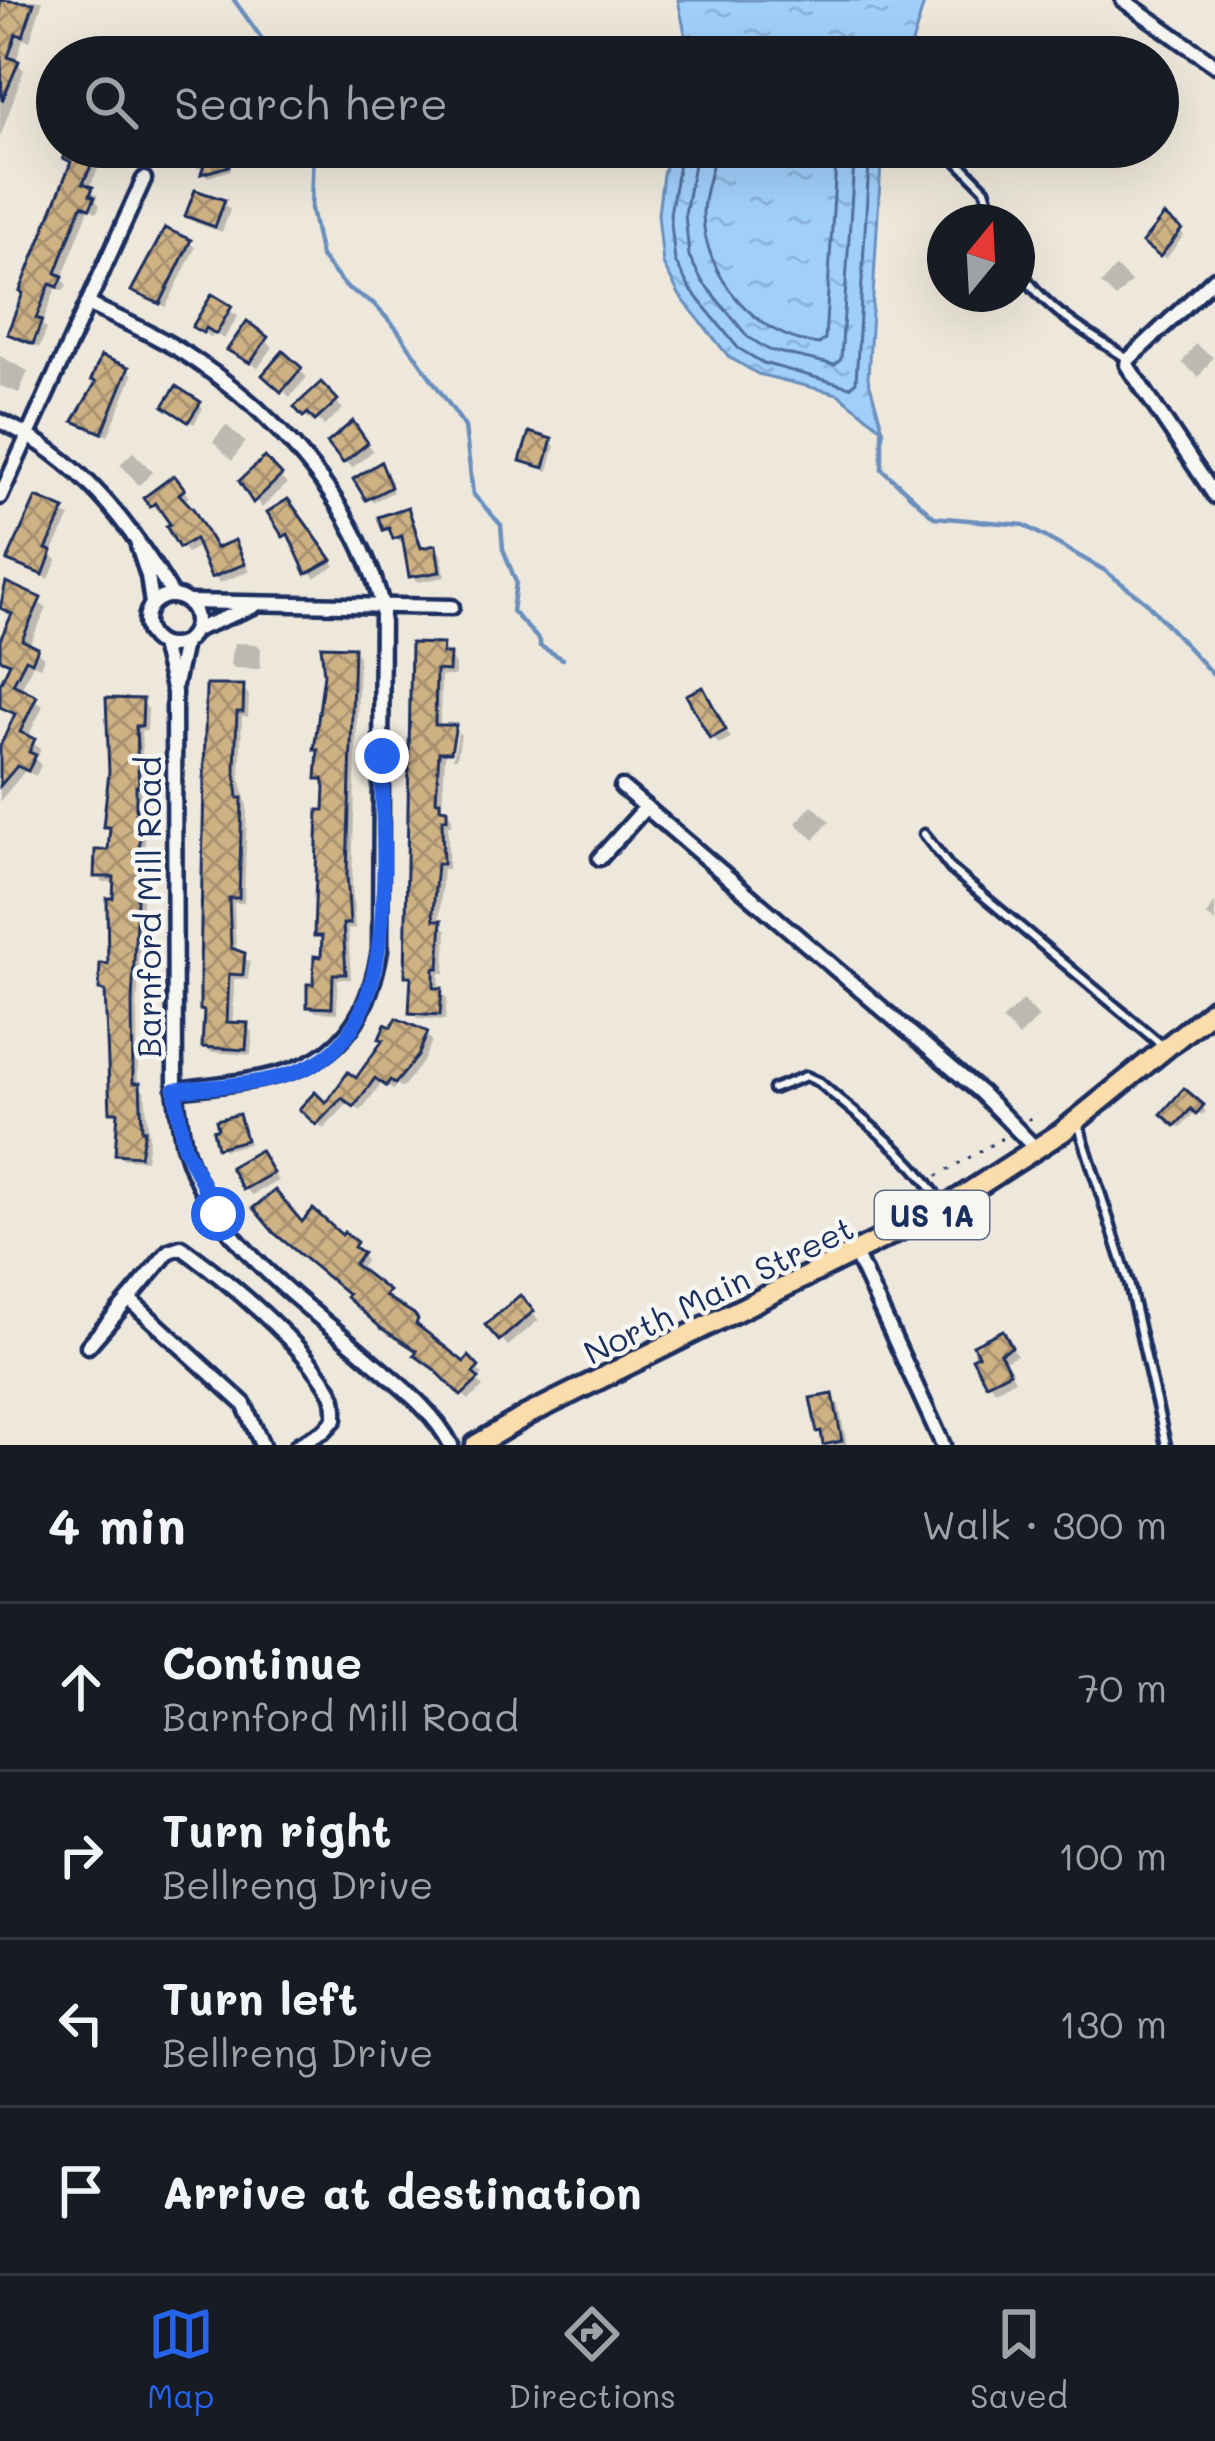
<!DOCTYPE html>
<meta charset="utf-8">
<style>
body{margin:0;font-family:Mali,sans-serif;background:#20242c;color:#f1f3f6}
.compass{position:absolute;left:927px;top:204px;width:108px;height:108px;border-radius:50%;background:#171b24;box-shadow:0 12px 48px #0002;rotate:18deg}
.stop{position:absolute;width:36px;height:36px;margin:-27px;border:9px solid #2563eb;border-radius:50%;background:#fff}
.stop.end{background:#2563eb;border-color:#fff;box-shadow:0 3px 12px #0008}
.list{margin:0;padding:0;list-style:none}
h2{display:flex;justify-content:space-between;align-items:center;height:156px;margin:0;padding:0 48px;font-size:51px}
h2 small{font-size:39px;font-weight:400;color:#9ea1a6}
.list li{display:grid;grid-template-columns:78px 1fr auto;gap:36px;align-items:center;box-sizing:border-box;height:168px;padding:0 48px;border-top:3px solid #363941}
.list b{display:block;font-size:45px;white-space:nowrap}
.list p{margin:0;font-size:39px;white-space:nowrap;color:#9ea1a6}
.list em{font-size:39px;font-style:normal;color:#9ea1a6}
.icon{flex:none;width:66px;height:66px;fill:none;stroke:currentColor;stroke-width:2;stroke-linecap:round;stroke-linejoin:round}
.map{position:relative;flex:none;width:1215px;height:1445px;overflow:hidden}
.search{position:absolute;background:#171b24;box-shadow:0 12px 48px #0002;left:36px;right:36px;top:36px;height:132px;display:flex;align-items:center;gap:30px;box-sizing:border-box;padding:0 42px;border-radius:66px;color:#9ea1a6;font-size:45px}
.sheet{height:828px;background:#171b24}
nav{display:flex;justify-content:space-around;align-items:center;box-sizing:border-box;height:168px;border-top:3px solid #363941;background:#171b24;font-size:33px;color:#9ea1a6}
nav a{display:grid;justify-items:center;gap:6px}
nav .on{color:#2563eb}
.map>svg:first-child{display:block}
.water{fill:url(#water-ripples);stroke:#6b8fbd;stroke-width:3}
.shadow{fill:#0003}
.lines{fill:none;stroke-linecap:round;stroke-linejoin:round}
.shore{stroke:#516f9d;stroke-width:3}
.stream{stroke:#6b8fbd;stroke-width:4.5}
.building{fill:url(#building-cross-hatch);stroke:#1b2f5e;stroke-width:3}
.lane-casing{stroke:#1b2f5e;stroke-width:15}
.street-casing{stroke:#1b2f5e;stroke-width:21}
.primary-casing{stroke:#1b2f5e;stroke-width:27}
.path{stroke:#1b2f5e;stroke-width:3;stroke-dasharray:3 9;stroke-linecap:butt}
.lane{stroke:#f6f6f2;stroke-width:6}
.street{stroke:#f6f6f2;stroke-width:12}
.primary{stroke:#fbdcab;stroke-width:18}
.route{stroke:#2563eb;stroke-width:15}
.labels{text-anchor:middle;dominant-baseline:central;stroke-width:9;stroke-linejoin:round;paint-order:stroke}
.shield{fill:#f6f6f2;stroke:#5d6b8a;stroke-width:3}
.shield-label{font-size:30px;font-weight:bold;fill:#1b2f5e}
.street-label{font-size:33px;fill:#1b2f5e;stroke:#f6f6f2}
</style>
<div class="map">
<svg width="1215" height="1445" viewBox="0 0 1215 1445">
<defs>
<pattern id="water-ripples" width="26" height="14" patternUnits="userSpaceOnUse" patternTransform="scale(3)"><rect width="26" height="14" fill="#a1cffc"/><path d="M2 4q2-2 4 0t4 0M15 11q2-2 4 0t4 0" fill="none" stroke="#8ab2da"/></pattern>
<pattern id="building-cross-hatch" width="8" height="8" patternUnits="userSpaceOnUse" patternTransform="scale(3)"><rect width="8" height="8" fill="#cfb284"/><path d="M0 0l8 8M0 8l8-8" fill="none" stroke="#a7916f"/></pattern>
</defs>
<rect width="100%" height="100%" fill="#eee8dc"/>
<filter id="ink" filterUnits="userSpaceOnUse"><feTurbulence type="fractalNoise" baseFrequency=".00833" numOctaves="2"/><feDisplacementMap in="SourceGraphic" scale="24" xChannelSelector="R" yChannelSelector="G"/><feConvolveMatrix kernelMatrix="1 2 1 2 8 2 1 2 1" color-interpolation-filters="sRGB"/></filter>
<g filter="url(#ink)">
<g class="water">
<polygon points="678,0 925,0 908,57 690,57"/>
<polygon points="671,147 882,147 868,378 883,429 838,394 758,374 729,357 680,296 663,264 658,214 663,174"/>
</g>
<g class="shadow">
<polygon points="3,0 43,0 30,41 23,39 16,62 24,70 0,138 0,10"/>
<polygon points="71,147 103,147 107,150 89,188 98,196 96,201 100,205 97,212 89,209 62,279 67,284 64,291 56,288 42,324 47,329 39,348 11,333 73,164 66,157"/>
<polygon points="215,147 227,156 231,170 208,177 204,173 207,166 198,169 191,154"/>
<polygon points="223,203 230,210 222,232 196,223 189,215"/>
<polygon points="1165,219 1184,235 1166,259 1146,243"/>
<polygon points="189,242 195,248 166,307 135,290"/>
<polygon points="1116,267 1131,282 1116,298 1101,284"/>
<polygon points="213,298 238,316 224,339 214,333 211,338 196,326"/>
<polygon points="248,326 273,347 258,368 231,349"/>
<polygon points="1195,344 1213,357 1199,377 1182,363"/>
<polygon points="283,355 307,377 290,397 266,375"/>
<polygon points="0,356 28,371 19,393 0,386"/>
<polygon points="128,369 133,375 108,436 83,426 77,421"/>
<polygon points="321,386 343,409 324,426 317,418 312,422 298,407"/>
<polygon points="199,404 203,408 194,424 171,410"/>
<polygon points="226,425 245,442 232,461 213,441"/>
<polygon points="360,432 373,451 352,468 345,461"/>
<polygon points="551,442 555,446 548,471 524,461"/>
<polygon points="133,452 153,472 139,485 120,464"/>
<polygon points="264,461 287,484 262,508 243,481"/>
<polygon points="381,466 393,483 389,485 393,492 373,502 368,498"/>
<polygon points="180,485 189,497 182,502 200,520 218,550 235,544 250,571 219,583 201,545 187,553 181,546 175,525 162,508 158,511 147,498"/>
<polygon points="37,501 70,517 51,554 57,560 49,579 10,561"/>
<polygon points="408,511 413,517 424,550 435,549 441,554 445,577 418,582 412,576 406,542 401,543 385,529"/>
<polygon points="271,513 315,543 318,541 335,566 314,578 294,539 285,535"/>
<polygon points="8,586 47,608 29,646 44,657 40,667 33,664 20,691 43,706 27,739 41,749 36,760 41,765 36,776 25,771 0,801 0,753 17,716 0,707 0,690 12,666 0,658 0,647 15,616 0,606"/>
<polygon points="235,643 256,644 261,648 260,669 234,668 230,663"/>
<polygon points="414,646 442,647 455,664 455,676 441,676 440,728 457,731 452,731 445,758 442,807 452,818 452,825 448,825 448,869 443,869 439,923 447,930 445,973 440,973 439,990 447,998 445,1020 418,1018 412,1012 414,980 408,974"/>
<polygon points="352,650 359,656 352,882 355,929 348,929 351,979 338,979 337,1013 316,1012 310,1006 323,960 324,942 317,935 327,813 325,784 319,778"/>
<polygon points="209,688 242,688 249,695 248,717 242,717 240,777 247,807 244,903 234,903 236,953 250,962 248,980 234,979 233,1025 246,1026 253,1032 251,1055 211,1052 205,1046"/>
<polygon points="702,690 731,738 719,744 712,737"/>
<polygon points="142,702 148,709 147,731 141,731 144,791 141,791 141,821 146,826 137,1011 138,1085 145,1092 149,1139 146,1160 124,1159 118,1153 120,1118 113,1111 108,995 102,989 111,967 116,882 103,882 97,876 111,853 113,832 106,825"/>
<polygon points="458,732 461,735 457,758 453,758"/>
<polygon points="812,805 830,821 814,840 796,823"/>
<polygon points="1215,902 1215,923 1207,915"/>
<polygon points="1023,1000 1039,1017 1019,1037 1002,1020"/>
<polygon points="426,1034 432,1041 423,1062 402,1088 397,1084 393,1090 382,1082 361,1111 349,1102 324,1129 303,1109 327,1107"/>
<polygon points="1184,1092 1206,1111 1202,1115 1196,1110 1181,1128 1165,1114"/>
<polygon points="238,1117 249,1144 224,1150 220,1146 222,1131"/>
<polygon points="259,1154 278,1181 252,1195 245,1188"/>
<polygon points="302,1225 342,1239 345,1236 355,1245 366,1261 358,1271 392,1299 390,1302 412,1317 422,1327 420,1331 464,1366 469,1361 483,1375 477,1381 483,1387 469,1400 351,1295"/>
<polygon points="520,1299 539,1320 508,1346 489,1325"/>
<polygon points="1002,1333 1017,1355 1005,1361 1015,1380 995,1390 988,1382"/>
<polygon points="832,1397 839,1405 847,1445 828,1445 819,1431"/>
</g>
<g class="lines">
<g class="shore">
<polyline points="682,147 670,214 675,261 690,289 738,348 763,363 850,387 856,382 870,147"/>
<polyline points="697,147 685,214 689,256 702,281 748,337 769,350 835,365 841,359 855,147"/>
<path d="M 715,147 C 714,169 703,190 703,213 C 703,275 756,338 819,344 L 825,339 L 837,147"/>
</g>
<g class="stream">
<polyline points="234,0 275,57"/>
<polyline points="313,147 311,209 321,257 346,287 373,303 396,328 465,427 473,494 501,525 503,549 516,582 512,611 540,641 540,646 563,659"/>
<polyline points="882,428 882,469 934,517 1024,525 1104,570 1145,601 1215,677"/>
</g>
</g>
<g class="building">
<polygon points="0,0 34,3 23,36 16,34 8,57 19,61 2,101"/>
<polygon points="68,147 100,147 83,183 93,187 90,195 95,197 90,208 82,205 72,230 56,273 63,276 58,287 50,284 36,318 42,320 33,344 7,334 23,293 20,291 71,162 63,158"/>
<polygon points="205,147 224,148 229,166 201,174 205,162 191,165 187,152"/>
<polygon points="195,190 225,200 215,227 185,216"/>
<polygon points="1164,215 1182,229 1160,257 1142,243"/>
<polygon points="165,228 191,240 160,304 131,291"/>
<polygon points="212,294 232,306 216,334 206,328 203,333 192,327"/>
<polygon points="247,321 268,337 250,363 227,350"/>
<polygon points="283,351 302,368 281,392 262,375"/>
<polygon points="101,356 129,367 102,433 73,421 96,382 91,380"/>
<polygon points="321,382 338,400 315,421 308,413 303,417 294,407"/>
<polygon points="176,386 201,402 188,422 163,406"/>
<polygon points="353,421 368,443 343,463 327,443"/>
<polygon points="529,432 552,439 544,468 520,461"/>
<polygon points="265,457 282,475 253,503 239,481"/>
<polygon points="381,462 391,487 366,500 353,479"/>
<polygon points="174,475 185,489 179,494 194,510 216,548 235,540 245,564 211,578 195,539 179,548 166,526 170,524 155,503 150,507 143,498"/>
<polygon points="36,497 65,509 46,549 52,551 43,575 7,561"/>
<polygon points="288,499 332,560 306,574 288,534 283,537 267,512"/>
<polygon points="408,507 421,548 436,545 440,572 409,577 402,536 393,539 389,528 383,530 378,517"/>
<polygon points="6,582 41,598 22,640 38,648 32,662 26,659 13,684 37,696 20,732 35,739 29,752 36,755 28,771 17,766 0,786 0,746 15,714 0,707 0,684 10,663 0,659 0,640 12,614 0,608"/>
<polygon points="411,643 443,644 442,654 450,654 449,671 436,670 435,725 456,725 451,752 439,752 436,801 440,801 440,808 447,809 447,819 442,819 443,864 437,864 433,912 434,920 442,920 439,968 434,968 434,988 442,988 440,1015 409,1013 411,976 405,976"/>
<polygon points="321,646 354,647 347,874 350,924 343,924 346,974 333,974 332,1008 307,1007 307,984 313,984 314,956 321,957 322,936 314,936 318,810 324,810 325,787 323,779 316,779 318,750 314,750 324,674"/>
<polygon points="206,685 244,685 243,712 237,712 235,769 238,798 242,798 239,898 229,898 231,948 245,953 243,975 229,974 227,1022 248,1023 246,1050 202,1047 204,1011 200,1010 200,972"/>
<polygon points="703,687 726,730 710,739 686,695"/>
<polygon points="106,698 143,699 142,726 136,726 139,786 136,786 136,817 141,817 132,1003 133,1083 140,1083 142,1130 145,1130 140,1156 115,1154 118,1112 110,1112 105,991 99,990 100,963 108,964 107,898 113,898 114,877 94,877 95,850 108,850 110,827 103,827 109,772"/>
<polygon points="396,1018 428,1032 418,1056 395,1084 390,1080 386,1086 375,1078 354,1107 342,1098 316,1125 299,1109 315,1092 326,1103 348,1072 356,1078 383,1040 379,1039 385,1024 391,1027"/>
<polygon points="1184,1088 1204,1105 1196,1114 1191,1109 1175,1126 1161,1114"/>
<polygon points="239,1114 246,1140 217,1148 213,1130 218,1128 216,1120"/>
<polygon points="260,1150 273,1173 243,1190 230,1167"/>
<polygon points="275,1190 302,1222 313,1209 342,1235 344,1232 357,1242 354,1247 363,1253 354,1264 389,1291 385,1296 414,1314 418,1319 416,1324 464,1362 469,1356 479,1367 473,1373 479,1379 461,1396 435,1370 414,1355 417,1351 381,1328 346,1297 348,1294 274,1233 253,1208"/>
<polygon points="520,1295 534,1311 499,1341 485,1325"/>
<polygon points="1003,1330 1012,1347 1000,1353 1010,1372 986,1384 972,1358 978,1355 973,1345"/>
<polygon points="833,1394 842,1441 823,1445 821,1431 817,1432 810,1398"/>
</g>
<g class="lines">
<g class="lane-casing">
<g id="lane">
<polyline points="943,147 985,189 995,222"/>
<path d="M 1017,264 C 1042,309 1084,330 1126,358"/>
<polyline points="924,834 951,869 1163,1046"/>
<path d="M 773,1089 L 806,1076 L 819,1082 C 861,1120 914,1155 942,1205"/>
<polyline points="1078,1123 1129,1283 1166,1445"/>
</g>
</g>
<g class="street-casing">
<g id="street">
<polyline points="1123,0 1215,65"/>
<polyline points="1215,278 1128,360 1127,365 1215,496"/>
<path d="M 90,305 C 126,322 163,338 196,361 C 280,417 356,505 382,605 L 380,950 C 358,1077 283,1077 175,1090"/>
<path d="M 0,421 C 80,458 129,523 173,596"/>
<polyline points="0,497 144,179"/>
<polyline points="138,546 148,576 152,604"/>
<circle cx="171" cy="621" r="25"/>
<polyline points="188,602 452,607"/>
<polyline points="195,630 254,606"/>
<path d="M 162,645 L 174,692 L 175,1090 C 178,1108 180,1127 184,1145 C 210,1242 305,1302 376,1365 C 404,1389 434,1412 451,1445"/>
<polyline points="175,685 184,643"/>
<polyline points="622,787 981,1093 1037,1150"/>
<polyline points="600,858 646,807"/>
<polyline points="856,1255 943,1445"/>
<polyline points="88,1346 129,1299"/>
<path d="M 262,1445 L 244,1404 L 129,1299 L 169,1251 L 181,1247 C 226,1279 304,1344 331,1392 C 336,1400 335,1409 335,1419 L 324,1431 L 298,1445"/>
</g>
</g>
<g class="primary-casing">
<polyline id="primary" points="476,1445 527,1415 944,1208 1062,1132 1215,1008"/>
</g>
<g class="path">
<polyline points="1028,1120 1037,1112"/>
<polyline points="937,1176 1006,1136"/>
</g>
<use href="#lane" class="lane"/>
<use href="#street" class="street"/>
<use href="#primary" class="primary"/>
</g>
</g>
<g class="lines" filter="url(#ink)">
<path class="route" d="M 218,1214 L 184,1147 L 175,1090 C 221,1085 278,1086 319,1061 C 403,1011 381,842 382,756"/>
</g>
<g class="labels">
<rect class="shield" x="875" y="1191" width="114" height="48" rx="9"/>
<g class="shield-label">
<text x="932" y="1215">US 1A</text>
</g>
<g class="street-label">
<text transform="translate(147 907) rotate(-90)">Barnford Mill Road</text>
<text transform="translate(718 1289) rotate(-26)">North Main Street</text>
</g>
</g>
</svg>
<svg class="compass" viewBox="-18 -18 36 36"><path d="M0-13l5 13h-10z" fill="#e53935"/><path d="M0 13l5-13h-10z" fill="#9ea1a6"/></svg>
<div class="stop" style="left:218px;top:1214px"></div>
<div class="stop end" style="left:382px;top:756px"></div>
<div class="search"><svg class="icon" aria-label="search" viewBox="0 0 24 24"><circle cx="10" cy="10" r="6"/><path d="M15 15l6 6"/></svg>Search here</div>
</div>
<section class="sheet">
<h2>4 min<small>Walk · 300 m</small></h2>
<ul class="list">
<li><svg class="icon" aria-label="ahead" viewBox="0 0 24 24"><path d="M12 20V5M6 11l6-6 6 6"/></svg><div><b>Continue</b><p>Barnford Mill Road</p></div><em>70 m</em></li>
<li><svg class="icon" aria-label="right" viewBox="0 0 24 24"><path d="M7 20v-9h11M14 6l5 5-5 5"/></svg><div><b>Turn right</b><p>Bellreng Drive</p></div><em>100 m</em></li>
<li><svg class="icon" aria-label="left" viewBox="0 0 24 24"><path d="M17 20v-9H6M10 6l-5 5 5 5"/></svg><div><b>Turn left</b><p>Bellreng Drive</p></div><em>130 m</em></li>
<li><svg class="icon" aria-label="arrive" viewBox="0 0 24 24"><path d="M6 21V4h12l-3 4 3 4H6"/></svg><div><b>Arrive at destination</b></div></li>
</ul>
</section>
<nav>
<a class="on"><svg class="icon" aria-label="map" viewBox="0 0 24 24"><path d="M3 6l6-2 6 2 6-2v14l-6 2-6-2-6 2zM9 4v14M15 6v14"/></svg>Map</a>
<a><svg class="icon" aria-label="directions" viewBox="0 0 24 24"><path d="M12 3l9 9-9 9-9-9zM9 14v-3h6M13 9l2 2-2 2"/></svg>Directions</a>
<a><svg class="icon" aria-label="saved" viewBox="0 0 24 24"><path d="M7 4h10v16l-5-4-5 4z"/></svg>Saved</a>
</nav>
